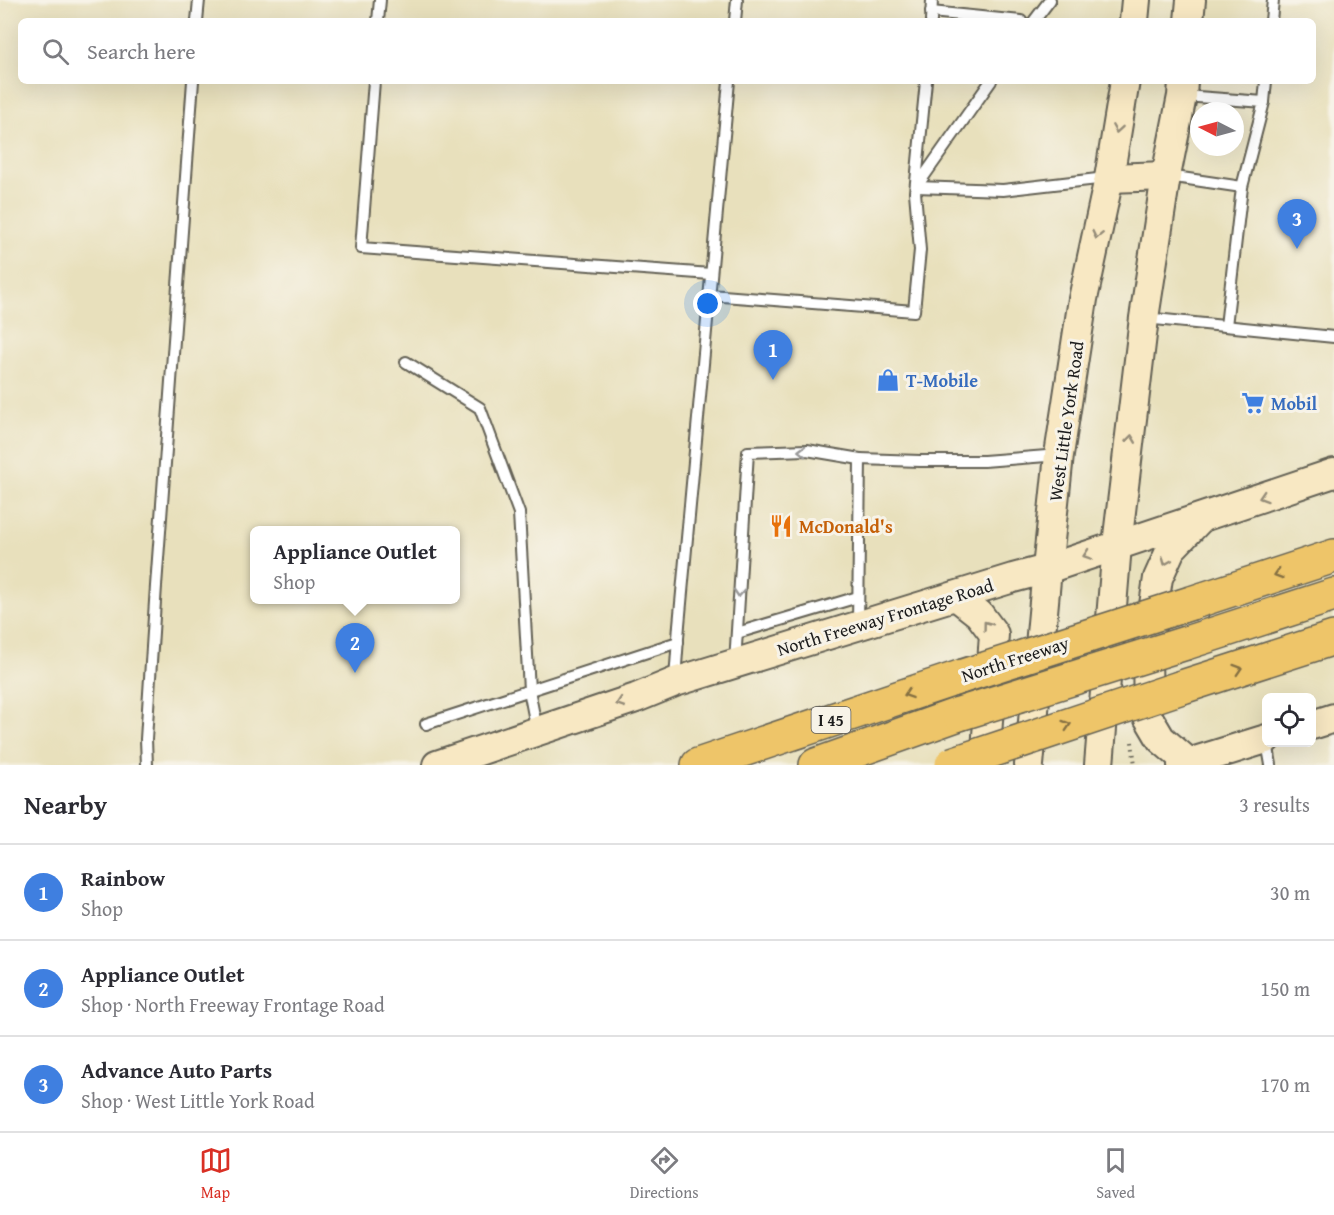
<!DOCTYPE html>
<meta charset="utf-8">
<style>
body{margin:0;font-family:"Gentium Book Plus",serif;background:#f2f2f3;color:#2b2b33}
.controls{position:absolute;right:18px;bottom:18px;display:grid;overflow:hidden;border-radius:9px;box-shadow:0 6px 24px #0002}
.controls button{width:54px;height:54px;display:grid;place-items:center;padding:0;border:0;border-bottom:2px solid #e1e1e2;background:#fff;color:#2b2b33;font:30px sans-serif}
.compass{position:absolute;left:1190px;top:102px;width:54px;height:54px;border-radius:50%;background:#fff;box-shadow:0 6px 24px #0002;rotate:276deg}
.you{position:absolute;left:708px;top:304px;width:21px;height:21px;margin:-15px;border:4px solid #fff;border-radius:50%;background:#1a73e8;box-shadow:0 0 0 9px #1a73e833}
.badge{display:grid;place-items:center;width:39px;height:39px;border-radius:50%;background:#d93025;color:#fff;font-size:20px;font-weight:700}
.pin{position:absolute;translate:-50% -50px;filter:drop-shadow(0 2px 3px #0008)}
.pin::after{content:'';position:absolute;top:32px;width:21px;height:18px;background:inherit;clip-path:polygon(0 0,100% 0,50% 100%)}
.popup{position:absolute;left:250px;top:526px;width:210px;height:78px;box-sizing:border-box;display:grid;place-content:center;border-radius:9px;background:#fff;filter:drop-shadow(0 2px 4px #0005);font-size:20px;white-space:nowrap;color:#7c7c81}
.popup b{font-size:22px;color:#2b2b33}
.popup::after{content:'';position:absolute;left:50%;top:100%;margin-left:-12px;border:12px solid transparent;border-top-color:#fff}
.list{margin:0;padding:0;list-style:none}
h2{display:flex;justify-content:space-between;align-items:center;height:78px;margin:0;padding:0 24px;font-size:26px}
h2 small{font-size:20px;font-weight:400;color:#7c7c81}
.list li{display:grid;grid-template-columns:39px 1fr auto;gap:18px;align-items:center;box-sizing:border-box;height:96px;padding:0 24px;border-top:2px solid #e1e1e2}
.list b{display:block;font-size:22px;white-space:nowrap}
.list p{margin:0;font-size:20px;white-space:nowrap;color:#7c7c81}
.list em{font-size:20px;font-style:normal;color:#7c7c81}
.icon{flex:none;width:33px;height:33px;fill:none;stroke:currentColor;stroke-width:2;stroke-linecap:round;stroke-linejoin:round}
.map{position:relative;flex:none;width:1334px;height:765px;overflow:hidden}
.search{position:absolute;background:#fff;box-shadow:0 6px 24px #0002;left:18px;right:18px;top:18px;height:66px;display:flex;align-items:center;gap:15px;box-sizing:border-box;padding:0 21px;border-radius:9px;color:#7c7c81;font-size:22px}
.sheet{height:366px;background:#fff}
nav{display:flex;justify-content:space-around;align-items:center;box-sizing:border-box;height:84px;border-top:2px solid #e1e1e2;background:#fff;font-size:16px;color:#7c7c81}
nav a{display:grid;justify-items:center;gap:3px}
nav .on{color:#d93025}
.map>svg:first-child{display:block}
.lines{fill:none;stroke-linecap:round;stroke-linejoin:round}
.lane-casing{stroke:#636154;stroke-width:14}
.secondary-casing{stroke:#636154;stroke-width:32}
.highway-casing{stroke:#636154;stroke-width:36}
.path{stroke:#636154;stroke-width:4;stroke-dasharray:1.5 4.5;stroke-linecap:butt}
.lane{stroke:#fff;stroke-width:10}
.secondary{stroke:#f8e8c3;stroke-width:28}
.highway{stroke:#eec569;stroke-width:33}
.highway-bridge-casing{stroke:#636154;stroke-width:36;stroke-linecap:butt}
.highway-bridge{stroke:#eec569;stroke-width:33}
.oneway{stroke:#958c78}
.oneway2{stroke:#999}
.oneway3{stroke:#857042}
.labels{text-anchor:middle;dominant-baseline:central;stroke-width:6;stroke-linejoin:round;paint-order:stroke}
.shield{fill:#f7f3e8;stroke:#5e5c59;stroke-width:1.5}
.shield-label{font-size:16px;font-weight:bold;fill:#1c1c1c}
.shop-label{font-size:18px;font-weight:bold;fill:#366cbe;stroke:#f7f3e8;text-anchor:start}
.street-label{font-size:18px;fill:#1c1c1c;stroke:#f7f3e8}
.food-label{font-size:18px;font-weight:bold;fill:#c56008;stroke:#f7f3e8;text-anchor:start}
</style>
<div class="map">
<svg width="1334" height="765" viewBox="0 0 1334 765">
<rect width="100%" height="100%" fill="#f7f3e8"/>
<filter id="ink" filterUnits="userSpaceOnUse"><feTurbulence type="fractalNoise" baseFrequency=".0167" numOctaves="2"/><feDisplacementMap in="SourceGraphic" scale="12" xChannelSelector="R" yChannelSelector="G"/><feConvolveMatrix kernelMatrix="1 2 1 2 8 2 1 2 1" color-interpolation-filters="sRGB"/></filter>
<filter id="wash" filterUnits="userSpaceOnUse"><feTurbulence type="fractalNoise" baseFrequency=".008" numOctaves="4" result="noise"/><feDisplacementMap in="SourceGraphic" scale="24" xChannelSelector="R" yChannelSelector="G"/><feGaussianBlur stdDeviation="1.35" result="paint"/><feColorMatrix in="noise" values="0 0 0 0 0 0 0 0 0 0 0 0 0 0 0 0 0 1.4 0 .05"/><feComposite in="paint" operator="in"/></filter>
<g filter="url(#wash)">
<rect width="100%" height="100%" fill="#e8e0bc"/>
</g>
<g filter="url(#ink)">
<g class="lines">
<g class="lane-casing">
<g id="lane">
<polyline points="931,12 1021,21"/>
<polyline points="197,21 199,0"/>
<polyline points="378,21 380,0"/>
<polyline points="735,21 737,0"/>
<polyline points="931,21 932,0"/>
<polyline points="1034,21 1050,0"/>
<polyline points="1271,21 1273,0"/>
<polyline points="374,81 361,248 711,274"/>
<polyline points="1184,96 1264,102 1242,187"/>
<polyline points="1264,102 1266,81"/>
<polyline points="1168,176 1242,187 1226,326"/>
<polyline points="917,186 991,81"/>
<polyline points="916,187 1003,190 1106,178"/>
<polyline points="710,295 914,311 920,250 915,192 926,81"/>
<polyline points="1145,318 1334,337"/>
<polyline points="406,362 480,408 519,513 529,690 537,731"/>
<polyline points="858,625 860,459 920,461 984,461 1059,455"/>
<polyline points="737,633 858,597"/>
<polyline points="735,663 748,452 807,450 860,459"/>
<polyline points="675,679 679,625 729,81"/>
<polyline points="426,724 678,642"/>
<polyline points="1267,742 1271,765"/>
<polyline points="147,765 146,739 156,586 193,81"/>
</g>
</g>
<g class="secondary-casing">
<g id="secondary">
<polyline points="1134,21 1136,0"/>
<polyline points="1189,21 1191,0"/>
<polyline points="1109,178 1166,176"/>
<polyline points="956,596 979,614 994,634 985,765"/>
<polyline points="1312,725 1334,718"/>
<polyline points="1189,763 1161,739 1148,717 1147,652 1158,578 1171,549 1199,520"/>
<polyline points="437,765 636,698 675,682 1013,578 1047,569 1334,473"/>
<polyline points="1029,765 1047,569 1059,455 1083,299 1109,178 1125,81"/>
<polyline points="1099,765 1117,545 1144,318 1166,176 1182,96 1183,81"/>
<polyline points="1182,765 1266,739"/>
</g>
</g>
<g class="highway-casing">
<g id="highway">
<polyline points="1191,603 1334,556"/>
<polyline points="1186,643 1334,595"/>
<polyline points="1182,687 1334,638"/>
<polyline points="698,765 963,676"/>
<polyline points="816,765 959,714"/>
</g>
</g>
<polyline class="path" points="1132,742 1135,765"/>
<use href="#lane" class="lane"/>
<use href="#secondary" class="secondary"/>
<use href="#highway" class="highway"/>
<g class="highway-bridge-casing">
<g id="highway-bridge">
<polyline points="963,676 1191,603"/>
<polyline points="959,714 1186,643"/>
<polyline points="952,764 1182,687"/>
</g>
</g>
<use href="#highway-bridge" class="highway-bridge"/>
</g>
<defs><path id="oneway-chevron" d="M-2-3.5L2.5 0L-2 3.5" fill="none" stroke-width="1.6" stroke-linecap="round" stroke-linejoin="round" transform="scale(1.5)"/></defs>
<g class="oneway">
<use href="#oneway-chevron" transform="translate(1117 129) rotate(99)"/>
<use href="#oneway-chevron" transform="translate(1097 235) rotate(102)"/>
<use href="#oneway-chevron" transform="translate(1131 439) rotate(-83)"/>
<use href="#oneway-chevron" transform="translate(1263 497) rotate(162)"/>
<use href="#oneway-chevron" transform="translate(1087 555) rotate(161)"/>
<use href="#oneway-chevron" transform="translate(1166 561) rotate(113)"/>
<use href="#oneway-chevron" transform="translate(987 625) rotate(-127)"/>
<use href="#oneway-chevron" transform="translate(620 703) rotate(161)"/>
</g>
<g class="oneway2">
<use href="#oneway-chevron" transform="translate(802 451) rotate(-179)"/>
<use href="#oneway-chevron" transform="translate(739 593) rotate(94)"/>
</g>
<g class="oneway3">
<use href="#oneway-chevron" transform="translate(1278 574) rotate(162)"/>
<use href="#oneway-chevron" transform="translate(1238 669) rotate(-18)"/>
<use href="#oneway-chevron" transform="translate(908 694) rotate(161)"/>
<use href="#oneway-chevron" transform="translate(1067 725) rotate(-18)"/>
</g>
</g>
<defs>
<g id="shop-bare" transform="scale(1.8)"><path d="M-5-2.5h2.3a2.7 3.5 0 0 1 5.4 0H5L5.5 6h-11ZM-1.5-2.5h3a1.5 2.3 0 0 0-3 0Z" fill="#3f7fe0" stroke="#f7f3e8" stroke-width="2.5" paint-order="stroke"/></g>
<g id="supermarket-bare" transform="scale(1.8)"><path d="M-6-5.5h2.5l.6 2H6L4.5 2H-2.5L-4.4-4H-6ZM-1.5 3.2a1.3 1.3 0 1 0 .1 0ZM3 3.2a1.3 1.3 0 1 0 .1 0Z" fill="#3f7fe0" stroke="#f7f3e8" stroke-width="2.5" paint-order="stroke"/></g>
<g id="restaurant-bare" transform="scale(1.8)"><path d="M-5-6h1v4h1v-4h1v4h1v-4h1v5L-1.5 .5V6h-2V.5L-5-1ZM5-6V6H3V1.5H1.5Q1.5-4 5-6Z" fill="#e8710a" stroke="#f7f3e8" stroke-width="2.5" paint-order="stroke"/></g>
</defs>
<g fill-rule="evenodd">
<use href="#shop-bare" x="888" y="380"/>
<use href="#supermarket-bare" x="1253" y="403"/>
<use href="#restaurant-bare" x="781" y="526"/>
</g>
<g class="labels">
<rect class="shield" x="811.5" y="707" width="39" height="26" rx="4.5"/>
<g class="shield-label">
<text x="831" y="720">I 45</text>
</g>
<g class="shop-label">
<text x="906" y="380">T-Mobile</text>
<text x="1271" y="403">Mobil</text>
</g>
<g class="street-label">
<text transform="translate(1066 421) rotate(-82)">West Little York Road</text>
<text transform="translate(885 617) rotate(-17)">North Freeway Frontage Road</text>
<text transform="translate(1015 659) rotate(-18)">North Freeway</text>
</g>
<g class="food-label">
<text x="799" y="526">McDonald's</text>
</g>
</g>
</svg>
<div class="controls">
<button><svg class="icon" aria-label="locate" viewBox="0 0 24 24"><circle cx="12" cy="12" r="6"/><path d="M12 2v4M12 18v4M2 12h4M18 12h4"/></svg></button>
</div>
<svg class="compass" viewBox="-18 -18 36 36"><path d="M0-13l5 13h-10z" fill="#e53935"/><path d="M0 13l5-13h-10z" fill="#7c7c81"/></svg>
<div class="you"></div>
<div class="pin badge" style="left:773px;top:380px;background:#3f7fe0">1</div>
<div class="pin badge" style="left:355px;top:673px;background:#3f7fe0">2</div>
<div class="popup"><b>Appliance Outlet</b>Shop</div>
<div class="pin badge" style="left:1297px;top:249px;background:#3f7fe0">3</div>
<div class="search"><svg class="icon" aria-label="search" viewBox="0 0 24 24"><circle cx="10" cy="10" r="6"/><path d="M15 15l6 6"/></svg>Search here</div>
</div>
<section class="sheet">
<h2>Nearby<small>3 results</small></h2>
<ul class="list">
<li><span class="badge" style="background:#3f7fe0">1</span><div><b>Rainbow</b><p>Shop</p></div><em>30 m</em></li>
<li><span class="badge" style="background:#3f7fe0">2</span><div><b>Appliance Outlet</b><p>Shop · North Freeway Frontage Road</p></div><em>150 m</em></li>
<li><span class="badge" style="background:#3f7fe0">3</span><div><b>Advance Auto Parts</b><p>Shop · West Little York Road</p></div><em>170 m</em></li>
</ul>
</section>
<nav>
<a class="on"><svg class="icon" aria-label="map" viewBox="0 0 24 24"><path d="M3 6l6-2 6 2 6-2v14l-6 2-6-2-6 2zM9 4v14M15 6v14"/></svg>Map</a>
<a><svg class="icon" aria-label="directions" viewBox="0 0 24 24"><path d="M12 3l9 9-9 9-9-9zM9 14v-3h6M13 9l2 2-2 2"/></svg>Directions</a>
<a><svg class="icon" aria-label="saved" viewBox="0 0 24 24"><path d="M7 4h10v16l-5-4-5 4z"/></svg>Saved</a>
</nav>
